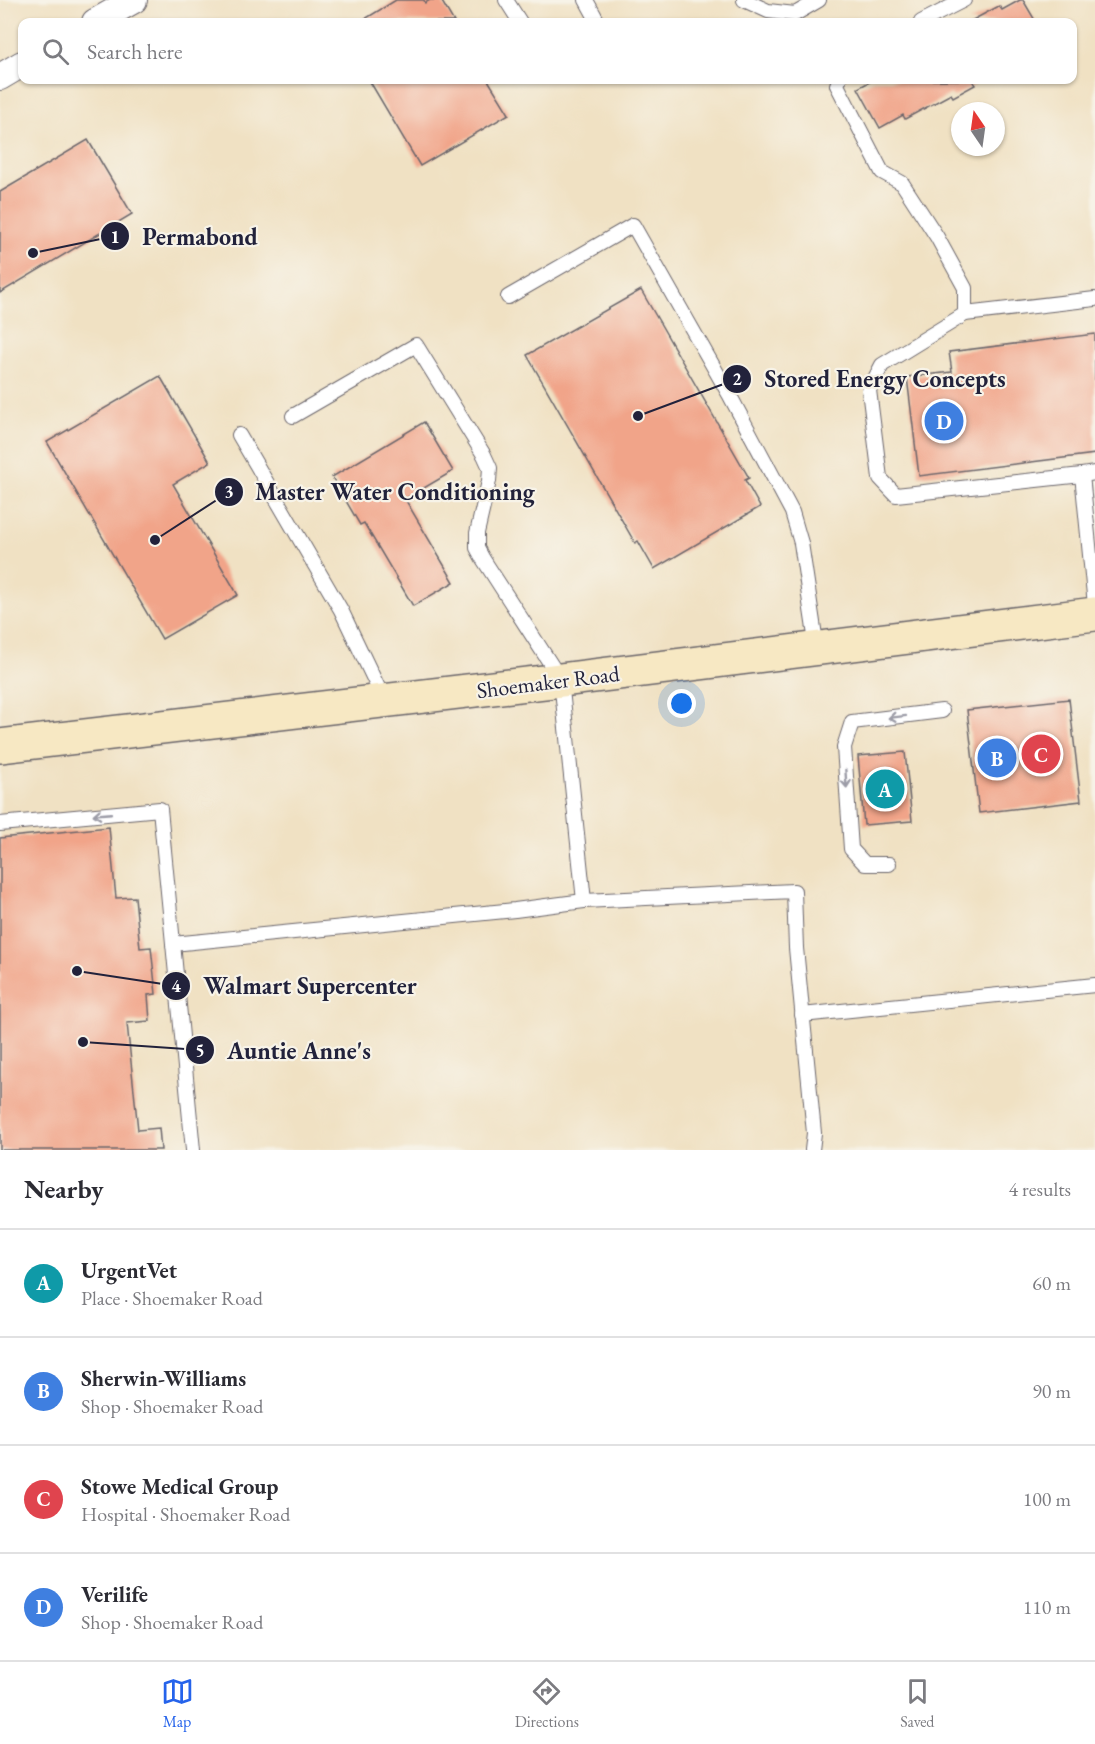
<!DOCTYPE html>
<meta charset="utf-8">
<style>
body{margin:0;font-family:"EB Garamond",serif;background:#f7f7f7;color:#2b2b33}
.compass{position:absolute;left:951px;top:102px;width:54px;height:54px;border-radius:50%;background:#fff;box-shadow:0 2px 4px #0004;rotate:347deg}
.you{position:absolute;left:682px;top:704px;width:21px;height:21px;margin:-15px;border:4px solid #fff;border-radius:50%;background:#1a73e8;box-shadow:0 0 0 9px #1a73e833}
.badge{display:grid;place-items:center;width:39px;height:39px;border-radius:50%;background:#2563eb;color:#fff;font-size:20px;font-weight:700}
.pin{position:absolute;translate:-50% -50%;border:3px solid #fff;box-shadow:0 2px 6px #0006}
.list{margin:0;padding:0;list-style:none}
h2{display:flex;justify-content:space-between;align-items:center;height:78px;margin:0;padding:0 24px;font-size:26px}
h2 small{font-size:20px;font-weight:400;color:#7c7c81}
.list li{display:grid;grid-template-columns:39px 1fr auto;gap:18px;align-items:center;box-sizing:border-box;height:108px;padding:0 24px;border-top:2px solid #e1e1e2}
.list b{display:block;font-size:22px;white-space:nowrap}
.list p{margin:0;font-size:20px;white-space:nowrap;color:#7c7c81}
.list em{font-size:20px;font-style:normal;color:#7c7c81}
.icon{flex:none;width:33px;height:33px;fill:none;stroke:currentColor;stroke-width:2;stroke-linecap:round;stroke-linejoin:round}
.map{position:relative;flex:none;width:1095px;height:1150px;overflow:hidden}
.search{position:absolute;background:#fff;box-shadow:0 2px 4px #0004;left:18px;right:18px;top:18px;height:66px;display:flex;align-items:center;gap:15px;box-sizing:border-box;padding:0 21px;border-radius:12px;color:#7c7c81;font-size:22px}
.sheet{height:510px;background:#fff}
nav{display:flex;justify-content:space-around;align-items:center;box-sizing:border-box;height:84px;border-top:2px solid #e1e1e2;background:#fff;font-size:16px;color:#7c7c81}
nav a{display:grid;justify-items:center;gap:3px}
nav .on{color:#2563eb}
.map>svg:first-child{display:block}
.building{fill:#f1a489}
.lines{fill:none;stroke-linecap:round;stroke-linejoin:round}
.lane-casing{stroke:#6a656b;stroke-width:16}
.street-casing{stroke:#6a656b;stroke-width:28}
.secondary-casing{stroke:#6a656b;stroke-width:36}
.lane{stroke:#fff;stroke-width:14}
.street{stroke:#fff;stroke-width:26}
.secondary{stroke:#f7e8c3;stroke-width:33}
.oneway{stroke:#9c9ca7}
.labels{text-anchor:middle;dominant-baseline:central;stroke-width:4.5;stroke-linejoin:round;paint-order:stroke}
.street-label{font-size:22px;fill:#22223b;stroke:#f7f3e8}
.leader{fill:none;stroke:#22223b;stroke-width:2}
.callout-dot{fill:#22223b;stroke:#f7f3e8;stroke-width:2}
.mark-label{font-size:18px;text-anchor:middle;font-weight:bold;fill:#fff}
.callout-label{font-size:24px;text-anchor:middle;font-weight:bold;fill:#22223b;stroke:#f7f3e8;stroke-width:4.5;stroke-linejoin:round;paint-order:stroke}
</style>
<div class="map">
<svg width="1095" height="1150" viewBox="0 0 1095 1150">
<rect width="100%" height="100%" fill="#f7f3e8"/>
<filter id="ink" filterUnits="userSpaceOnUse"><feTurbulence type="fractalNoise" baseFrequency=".0167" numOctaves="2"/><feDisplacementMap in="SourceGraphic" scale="12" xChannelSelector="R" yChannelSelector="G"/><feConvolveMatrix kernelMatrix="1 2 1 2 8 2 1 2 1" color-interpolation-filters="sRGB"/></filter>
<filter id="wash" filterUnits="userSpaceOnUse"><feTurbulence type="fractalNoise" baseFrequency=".008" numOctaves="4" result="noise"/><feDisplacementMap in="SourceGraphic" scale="24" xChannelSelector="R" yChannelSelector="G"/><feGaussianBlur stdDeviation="1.35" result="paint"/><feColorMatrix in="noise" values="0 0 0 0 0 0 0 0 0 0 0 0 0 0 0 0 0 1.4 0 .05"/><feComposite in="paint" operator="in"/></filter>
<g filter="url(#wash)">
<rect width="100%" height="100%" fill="#f0e1c3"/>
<g id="blocks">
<g class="building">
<polygon points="396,0 424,0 425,3 430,0 441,0 454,22 360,22"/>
<polygon points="1020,0 1023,0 1036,22 969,22 999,6 1002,10"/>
<polygon points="369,80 488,80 509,114 420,166"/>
<polygon points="873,80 972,80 975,85 953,97 951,94 905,119 903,115 880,128 858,88"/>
<polygon points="88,140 132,214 0,293 0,192"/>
<polygon points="641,290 749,478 745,480 760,507 654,569 638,541 635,543 527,355"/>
<polygon points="1095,334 1095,454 919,476 907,377 952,372 949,352"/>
<polygon points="160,376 210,462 173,484 238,595 162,639 47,442"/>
<polygon points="424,422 453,471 405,499 454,582 413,606 364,523 360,525 332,477"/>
<polygon points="1069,699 1081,801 979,813 967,710"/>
<polygon points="905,752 912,821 864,825 858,756"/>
<polygon points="109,827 116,898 135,897 140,948 151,947 156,994 148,995 150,1021 127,1023 138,1130 159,1128 161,1150 0,1150 0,838"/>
</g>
</g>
</g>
<g filter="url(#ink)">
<use href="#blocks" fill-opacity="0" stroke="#6a656b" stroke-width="1.5"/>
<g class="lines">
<g class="lane-casing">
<g id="lane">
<polyline points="506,0 520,22"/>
<polyline points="586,0 598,22"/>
<polyline points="744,0 768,11 795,14 819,0"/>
<polyline points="921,22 964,0"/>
<polyline points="839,80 837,85 882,172 902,183 937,237 965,288 965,314 882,365 869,390 880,478 896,495 1082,475"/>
<polyline points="508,297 633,225 729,394 792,512 801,543 817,649"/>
<polyline points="965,314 1095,299"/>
<polyline points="293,416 416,345 484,455 490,468 489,481 477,533 477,548 483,559 561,680 584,901"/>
<polyline points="239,435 341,610 384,700"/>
<polyline points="1095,473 1082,475 1095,605"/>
<polyline points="0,824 160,809 193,1150"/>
<polyline points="889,864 865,864 851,849 844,747 852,722 942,711"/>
<polyline points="173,944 515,910 584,901 794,891 796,948 814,1133 812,1150"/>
<polyline points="802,1015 1095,985"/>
</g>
</g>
<g class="street-casing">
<g id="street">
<polyline points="95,22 134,0"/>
<polyline points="0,77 22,64"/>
</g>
</g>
<g class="secondary-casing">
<polyline id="secondary" points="0,746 561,680 1095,614"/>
</g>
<use href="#lane" class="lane"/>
<use href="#street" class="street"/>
<use href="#secondary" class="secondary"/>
</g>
<defs><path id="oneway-shaft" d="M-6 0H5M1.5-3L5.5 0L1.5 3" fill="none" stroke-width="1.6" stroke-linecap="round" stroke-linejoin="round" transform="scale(1.5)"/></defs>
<g class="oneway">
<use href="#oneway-shaft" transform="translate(897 717) rotate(173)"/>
<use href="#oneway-shaft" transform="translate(846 779) rotate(86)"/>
<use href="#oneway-shaft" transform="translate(102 814) rotate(175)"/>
</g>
</g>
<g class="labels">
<g class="street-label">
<text transform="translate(548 682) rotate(-7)">Shoemaker Road</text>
</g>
</g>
<path class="leader" d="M33 253L115 236M638 416L737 379M155 540L229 492M77 971L176 986M83 1042L200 1050"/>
<g class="callout-dot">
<circle cx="33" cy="253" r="6"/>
<circle cx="638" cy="416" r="6"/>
<circle cx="155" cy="540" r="6"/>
<circle cx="77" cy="971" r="6"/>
<circle cx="83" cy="1042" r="6"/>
<circle cx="115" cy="236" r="15"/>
<circle cx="737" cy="379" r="15"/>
<circle cx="229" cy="492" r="15"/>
<circle cx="176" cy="986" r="15"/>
<circle cx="200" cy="1050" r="15"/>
</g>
<g class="mark-label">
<text x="115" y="243">1</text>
<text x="737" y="385">2</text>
<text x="229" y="498">3</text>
<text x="176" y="992">4</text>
<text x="200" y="1057">5</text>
</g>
<g class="callout-label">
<text x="200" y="245">Permabond</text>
<text x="885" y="387">Stored Energy Concepts</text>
<text x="395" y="500">Master Water Conditioning</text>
<text x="310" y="994">Walmart Supercenter</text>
<text x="299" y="1059">Auntie Anne's</text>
</g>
</svg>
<svg class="compass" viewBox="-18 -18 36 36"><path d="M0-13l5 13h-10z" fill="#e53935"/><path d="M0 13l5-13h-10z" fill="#7c7c81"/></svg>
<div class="you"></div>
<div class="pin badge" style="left:885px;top:789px;background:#0f9aa8">A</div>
<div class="pin badge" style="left:997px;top:758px;background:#3f7fe0">B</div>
<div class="pin badge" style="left:1041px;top:754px;background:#e0444e">C</div>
<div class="pin badge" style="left:944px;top:421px;background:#3f7fe0">D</div>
<div class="search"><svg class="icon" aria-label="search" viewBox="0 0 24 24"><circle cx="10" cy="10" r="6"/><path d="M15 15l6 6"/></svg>Search here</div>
</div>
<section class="sheet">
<h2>Nearby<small>4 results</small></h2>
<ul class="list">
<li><span class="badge" style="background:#0f9aa8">A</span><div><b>UrgentVet</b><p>Place · Shoemaker Road</p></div><em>60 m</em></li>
<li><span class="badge" style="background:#3f7fe0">B</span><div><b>Sherwin-Williams</b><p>Shop · Shoemaker Road</p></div><em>90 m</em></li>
<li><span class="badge" style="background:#e0444e">C</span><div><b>Stowe Medical Group</b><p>Hospital · Shoemaker Road</p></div><em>100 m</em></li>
<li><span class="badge" style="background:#3f7fe0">D</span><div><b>Verilife</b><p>Shop · Shoemaker Road</p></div><em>110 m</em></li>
</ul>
</section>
<nav>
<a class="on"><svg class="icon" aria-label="map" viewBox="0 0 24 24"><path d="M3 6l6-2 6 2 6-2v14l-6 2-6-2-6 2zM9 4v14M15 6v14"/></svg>Map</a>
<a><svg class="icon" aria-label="directions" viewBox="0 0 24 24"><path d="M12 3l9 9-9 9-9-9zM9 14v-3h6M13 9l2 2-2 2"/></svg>Directions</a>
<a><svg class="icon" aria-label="saved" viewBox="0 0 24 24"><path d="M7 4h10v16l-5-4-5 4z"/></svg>Saved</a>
</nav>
